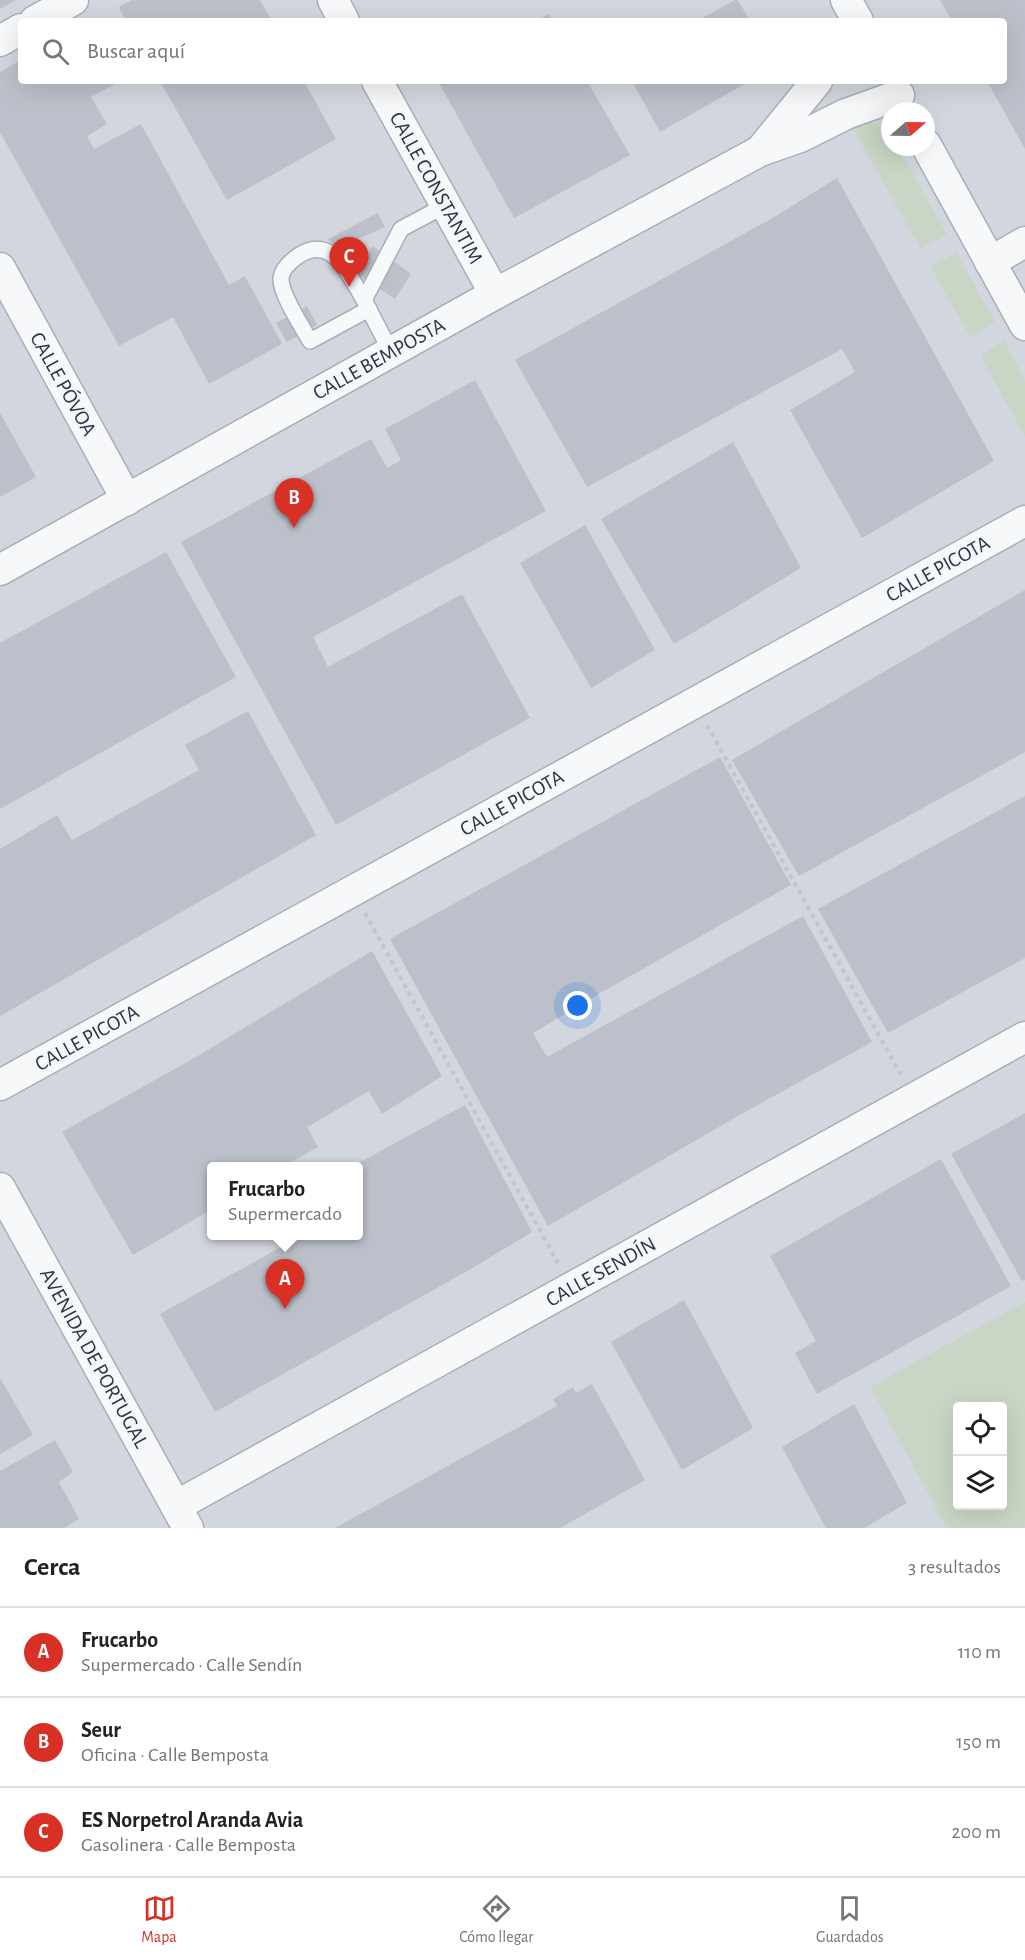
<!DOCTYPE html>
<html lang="es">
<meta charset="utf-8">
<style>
body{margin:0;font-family:"Alegreya Sans",sans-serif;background:#f6f6f6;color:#222}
.controls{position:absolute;right:18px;bottom:18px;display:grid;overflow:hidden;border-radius:6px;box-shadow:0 6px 24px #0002}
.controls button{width:54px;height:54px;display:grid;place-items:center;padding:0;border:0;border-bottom:2px solid #e0e0e0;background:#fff;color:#222;font:30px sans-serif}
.compass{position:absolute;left:881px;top:102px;width:54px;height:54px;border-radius:50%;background:#fff;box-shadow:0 6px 24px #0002;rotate:70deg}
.you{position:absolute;left:578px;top:1006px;width:21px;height:21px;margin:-15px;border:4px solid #fff;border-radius:50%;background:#1a73e8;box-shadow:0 0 0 9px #1a73e833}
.badge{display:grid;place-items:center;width:39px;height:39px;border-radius:50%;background:#d93025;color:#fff;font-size:20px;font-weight:700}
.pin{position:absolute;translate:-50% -50px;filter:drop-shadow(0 2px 3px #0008)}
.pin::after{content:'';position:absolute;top:32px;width:21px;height:18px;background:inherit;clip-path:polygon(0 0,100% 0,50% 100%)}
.popup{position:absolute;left:207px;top:1162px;width:156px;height:78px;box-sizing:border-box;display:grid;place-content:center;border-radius:6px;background:#fff;filter:drop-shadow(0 2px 4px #0005);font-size:20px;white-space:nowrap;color:#767676}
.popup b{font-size:22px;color:#222}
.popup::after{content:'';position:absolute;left:50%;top:100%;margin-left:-12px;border:12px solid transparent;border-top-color:#fff}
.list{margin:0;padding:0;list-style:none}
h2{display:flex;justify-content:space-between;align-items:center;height:78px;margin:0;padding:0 24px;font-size:26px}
h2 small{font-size:20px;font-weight:400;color:#767676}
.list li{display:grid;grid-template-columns:39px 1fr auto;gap:18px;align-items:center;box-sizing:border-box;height:90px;padding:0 24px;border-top:2px solid #e0e0e0}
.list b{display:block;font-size:22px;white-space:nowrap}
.list p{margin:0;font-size:20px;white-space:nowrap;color:#767676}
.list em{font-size:20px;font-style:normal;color:#767676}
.icon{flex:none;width:33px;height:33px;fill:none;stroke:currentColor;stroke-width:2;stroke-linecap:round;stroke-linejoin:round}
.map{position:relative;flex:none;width:1025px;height:1528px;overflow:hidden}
.search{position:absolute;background:#fff;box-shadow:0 6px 24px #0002;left:18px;right:18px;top:18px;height:66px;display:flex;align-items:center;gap:15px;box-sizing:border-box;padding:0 21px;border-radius:6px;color:#767676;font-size:22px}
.sheet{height:348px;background:#fff}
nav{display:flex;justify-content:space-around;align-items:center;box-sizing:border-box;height:84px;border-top:2px solid #e0e0e0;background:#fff;font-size:16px;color:#767676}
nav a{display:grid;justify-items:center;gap:3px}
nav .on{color:#d93025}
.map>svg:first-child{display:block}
.built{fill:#d2d6de;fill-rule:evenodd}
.green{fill:#c9d6c5;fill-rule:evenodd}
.building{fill:#bbc0ca}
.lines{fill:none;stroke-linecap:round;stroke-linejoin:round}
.lane-casing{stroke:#a9aeb7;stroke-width:18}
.street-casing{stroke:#a9aeb7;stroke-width:33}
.path{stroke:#c2c5cb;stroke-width:4;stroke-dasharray:4.5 4.5;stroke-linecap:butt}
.lane{stroke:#f7f8fa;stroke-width:15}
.street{stroke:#f7f8fa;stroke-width:30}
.labels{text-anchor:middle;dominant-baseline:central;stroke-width:5;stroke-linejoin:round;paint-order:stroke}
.street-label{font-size:21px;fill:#2b3445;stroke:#f4f6f9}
</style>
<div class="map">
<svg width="1025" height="1528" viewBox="0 0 1025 1528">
<rect width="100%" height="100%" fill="#e4e7ec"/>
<path class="built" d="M 0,0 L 1025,0 L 1025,1528 L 0,1528 ZM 21,21 L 1004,21 L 1004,81 L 21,81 ZM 890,111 L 926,111 L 926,147 L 890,147 ZM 212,1166 L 358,1166 L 358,1236 L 212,1236 ZM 958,1406 L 1002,1406 L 1002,1506 L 958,1506 Z"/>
<g class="green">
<polygon points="867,121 889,130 890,147 898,147 947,235 920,248 853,127"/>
<polygon points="956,252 995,322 970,337 931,267"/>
<polygon points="1004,340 1025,380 1025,437 980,355"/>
<path d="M 1025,1302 L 1025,1528 L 947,1528 L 870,1387 ZM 958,1406 L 1002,1406 L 1002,1506 L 958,1506 Z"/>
</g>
<g class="building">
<polygon points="0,0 16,0 0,9"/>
<polygon points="132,0 260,0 272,21 126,21 119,7"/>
<polygon points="735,0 738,0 750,21 697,21"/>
<polygon points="940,0 1025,0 1025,149 987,81 1004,81 1004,21 952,21"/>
<polygon points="549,14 553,21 535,21"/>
<polygon points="21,60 21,81 116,81 117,83 91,97 107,124 87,136 94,149 141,124 229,285 245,276 282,344 209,384 173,317 119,346 0,132 0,72"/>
<polygon points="160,81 304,81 336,139 227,200"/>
<polygon points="438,81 587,81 630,155 514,218"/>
<polygon points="632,81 750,81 660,132"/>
<polygon points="837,178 994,461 862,538 790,410 855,372 842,349 587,487 515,360 771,219"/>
<polygon points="378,213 385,227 360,238 348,260 328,239"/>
<polygon points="373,246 411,274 395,299 356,273"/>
<polygon points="307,306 317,325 287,342 276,323"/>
<polygon points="475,380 546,511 313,637 328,667 462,594 530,718 336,825 181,542 371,439 387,468 401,460 385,429"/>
<polygon points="0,413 36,477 0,497"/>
<polygon points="733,442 801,568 674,644 601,519"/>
<polygon points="585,525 655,650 591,688 520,563"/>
<polygon points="166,552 236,677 0,809 0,643"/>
<polygon points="1025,590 1025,752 799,876 732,760"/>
<polygon points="248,711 316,835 0,1016 0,849 57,815 72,840 199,770 185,745"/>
<polygon points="720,757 791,885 595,996 533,1033 547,1057 803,916 872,1042 743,1113 548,1226 390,939"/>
<polygon points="1025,796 1025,958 888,1033 818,909"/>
<polygon points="372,951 442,1076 382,1114 369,1091 307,1127 318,1147 284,1166 212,1166 212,1209 133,1255 62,1132 196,1057"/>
<polygon points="465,1105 532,1232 469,1270 215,1412 160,1314 301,1236 358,1236 358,1166 353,1166"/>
<polygon points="1025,1113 1025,1280 1022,1281 951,1154"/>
<polygon points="941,1159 1011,1286 817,1394 795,1353 816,1341 770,1256"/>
<polygon points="684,1300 753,1428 682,1470 611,1342"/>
<polygon points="0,1378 33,1435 0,1454"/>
<polygon points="592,1384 645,1480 560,1528 335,1528 557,1406 553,1399 573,1387 576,1393"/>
<polygon points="854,1404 907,1503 864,1528 826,1528 782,1447"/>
<polygon points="55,1440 73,1472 59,1482 79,1519 64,1528 0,1528 0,1471"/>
</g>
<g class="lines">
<g class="lane-casing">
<g id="lane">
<path d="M 364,300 C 349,276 333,233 298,256 C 291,261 282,269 281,278 C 280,294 302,326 310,341 L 369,309"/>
<polyline points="391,352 364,300 401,229 446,205"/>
</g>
</g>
<g class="street-casing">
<g id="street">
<polyline points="333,0 344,21"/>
<polyline points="846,0 858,21"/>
<polyline points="35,21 73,0"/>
<polyline points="0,41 21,29"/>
<polyline points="377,81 495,294"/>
<polyline points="926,145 1025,325"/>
<polyline points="760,151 817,81"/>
<polyline points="990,262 1025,242"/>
<polyline points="0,268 127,500"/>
<polyline points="0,570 495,294 760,151 800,137 846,114 899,95"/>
<polyline points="0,1085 1025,521"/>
<polyline points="0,1188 188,1528"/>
<polyline points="176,1506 1025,1037"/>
</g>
</g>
<g class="path">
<polyline points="707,725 901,1075"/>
<polyline points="365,913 558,1263"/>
</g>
<use href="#lane" class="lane"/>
<use href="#street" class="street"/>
</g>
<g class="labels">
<g class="street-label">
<text transform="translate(436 188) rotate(61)">CALLE CONSTANTIM</text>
<text transform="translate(379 359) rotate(-29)">CALLE BEMPOSTA</text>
<text transform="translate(63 384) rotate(61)">CALLE PÓVOA</text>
<text transform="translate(938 569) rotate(-29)">CALLE PICOTA</text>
<text transform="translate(512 803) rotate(-29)">CALLE PICOTA</text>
<text transform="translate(87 1038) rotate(-29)">CALLE PICOTA</text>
<text transform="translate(601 1272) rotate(-29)">CALLE SENDÍN</text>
<text transform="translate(94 1358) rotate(61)">AVENIDA DE PORTUGAL</text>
</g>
</g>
</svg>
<div class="controls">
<button><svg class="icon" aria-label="locate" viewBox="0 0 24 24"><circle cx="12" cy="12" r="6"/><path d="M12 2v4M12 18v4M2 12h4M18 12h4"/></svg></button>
<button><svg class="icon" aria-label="layers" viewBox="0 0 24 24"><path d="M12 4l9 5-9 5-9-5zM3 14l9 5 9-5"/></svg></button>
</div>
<svg class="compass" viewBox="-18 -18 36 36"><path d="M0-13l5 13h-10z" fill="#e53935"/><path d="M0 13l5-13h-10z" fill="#767676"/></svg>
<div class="you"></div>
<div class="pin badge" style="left:285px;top:1309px">A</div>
<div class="popup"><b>Frucarbo</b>Supermercado</div>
<div class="pin badge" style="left:294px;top:528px">B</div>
<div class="pin badge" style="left:349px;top:287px">C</div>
<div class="search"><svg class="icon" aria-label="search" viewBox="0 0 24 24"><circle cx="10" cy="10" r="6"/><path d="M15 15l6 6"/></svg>Buscar aquí</div>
</div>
<section class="sheet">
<h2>Cerca<small>3 resultados</small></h2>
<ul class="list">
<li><span class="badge">A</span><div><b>Frucarbo</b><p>Supermercado · Calle Sendín</p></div><em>110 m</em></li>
<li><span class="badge">B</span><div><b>Seur</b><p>Oficina · Calle Bemposta</p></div><em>150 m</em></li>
<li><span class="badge">C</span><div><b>ES Norpetrol Aranda Avia</b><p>Gasolinera · Calle Bemposta</p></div><em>200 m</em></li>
</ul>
</section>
<nav>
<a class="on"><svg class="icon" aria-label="map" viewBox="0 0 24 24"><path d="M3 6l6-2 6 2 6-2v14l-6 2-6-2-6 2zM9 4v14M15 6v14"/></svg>Mapa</a>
<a><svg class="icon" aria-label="directions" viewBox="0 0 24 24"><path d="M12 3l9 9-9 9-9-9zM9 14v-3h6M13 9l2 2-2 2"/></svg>Cómo llegar</a>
<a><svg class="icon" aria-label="saved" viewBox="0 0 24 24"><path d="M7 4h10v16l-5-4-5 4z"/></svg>Guardados</a>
</nav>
